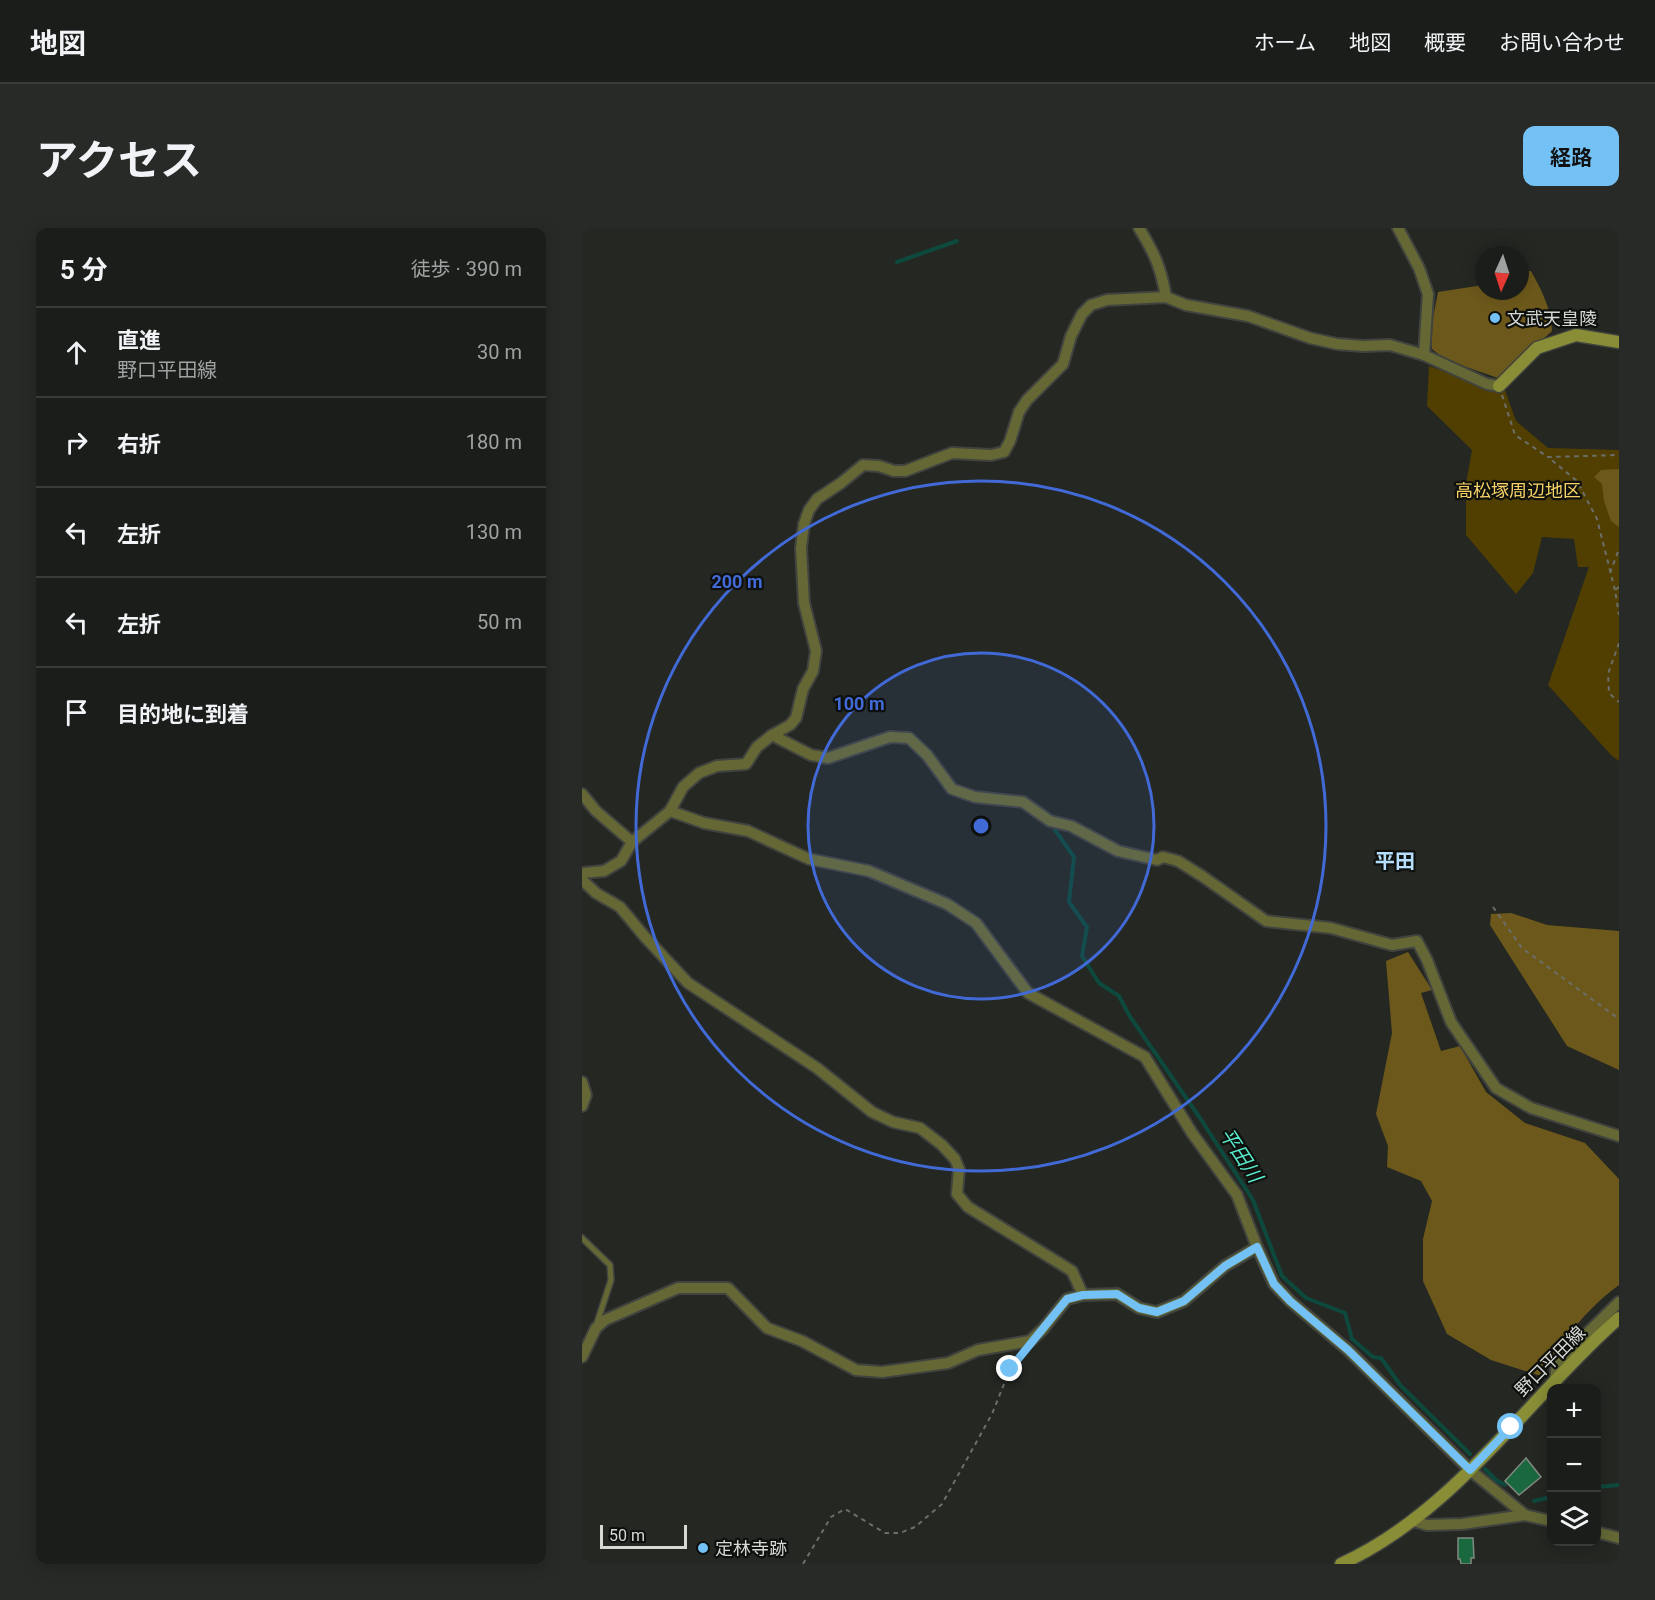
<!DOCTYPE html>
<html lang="ja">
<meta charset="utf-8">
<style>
body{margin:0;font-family:Roboto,"Noto Sans JP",sans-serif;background:#282a27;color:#f1f3f6}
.controls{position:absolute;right:18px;bottom:18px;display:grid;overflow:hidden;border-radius:12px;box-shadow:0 3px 15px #0003}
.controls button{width:54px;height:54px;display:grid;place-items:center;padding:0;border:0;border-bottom:2px solid #393b39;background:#1b1d1a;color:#f1f3f6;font:30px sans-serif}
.compass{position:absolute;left:893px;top:18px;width:54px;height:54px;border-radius:50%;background:#1b1d1a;box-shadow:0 3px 15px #0003;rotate:183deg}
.scale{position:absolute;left:18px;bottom:15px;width:87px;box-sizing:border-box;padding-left:6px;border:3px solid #d6d8d4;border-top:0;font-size:16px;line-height:21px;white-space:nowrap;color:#d6d8d4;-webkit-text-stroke:4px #0e100d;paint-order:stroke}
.stop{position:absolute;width:18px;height:18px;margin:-14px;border:4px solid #73c1f5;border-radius:50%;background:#fff}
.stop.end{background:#73c1f5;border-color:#fff;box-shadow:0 2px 6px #0008}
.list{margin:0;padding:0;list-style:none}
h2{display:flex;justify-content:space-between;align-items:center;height:78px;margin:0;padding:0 24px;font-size:26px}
h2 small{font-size:20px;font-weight:400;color:#a0a2a2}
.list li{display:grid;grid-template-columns:39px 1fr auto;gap:18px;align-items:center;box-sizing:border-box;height:90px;padding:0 24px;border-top:2px solid #393b39}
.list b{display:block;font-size:22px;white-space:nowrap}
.list p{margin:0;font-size:20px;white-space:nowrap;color:#a0a2a2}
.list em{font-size:20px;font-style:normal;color:#a0a2a2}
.icon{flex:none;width:33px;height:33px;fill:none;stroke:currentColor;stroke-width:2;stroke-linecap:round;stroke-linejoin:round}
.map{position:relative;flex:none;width:1037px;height:1336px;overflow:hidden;border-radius:12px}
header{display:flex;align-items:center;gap:36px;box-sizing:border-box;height:84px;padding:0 30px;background:#1b1d1a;border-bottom:2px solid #393b39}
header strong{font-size:28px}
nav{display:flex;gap:33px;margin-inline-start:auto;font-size:21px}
.intro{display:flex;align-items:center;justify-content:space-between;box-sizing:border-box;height:144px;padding:0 36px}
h1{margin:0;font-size:42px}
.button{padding:15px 27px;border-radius:12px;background:#73c1f5;color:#111;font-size:21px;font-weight:700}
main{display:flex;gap:36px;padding:0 36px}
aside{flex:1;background:#1b1d1a;border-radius:12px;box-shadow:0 3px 15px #0003}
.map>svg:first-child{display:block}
.green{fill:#513f02}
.forest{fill:#6c581b}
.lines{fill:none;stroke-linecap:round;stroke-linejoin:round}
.stream{stroke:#0e493d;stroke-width:4}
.building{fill:#1a693e;stroke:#818983;stroke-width:1.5}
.service-casing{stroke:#40433e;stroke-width:8}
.minor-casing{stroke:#40433e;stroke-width:14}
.secondary-casing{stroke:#40433e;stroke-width:15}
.path{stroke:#6c6e6a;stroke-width:2;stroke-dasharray:4.5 4.5;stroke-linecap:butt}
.service{stroke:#656835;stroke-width:5}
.minor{stroke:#656835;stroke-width:10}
.secondary{stroke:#888d36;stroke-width:12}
.route{stroke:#73c1f5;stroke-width:8}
.ring{fill:none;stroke:#426ad7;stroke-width:3}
.poi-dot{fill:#73c1f5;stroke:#0e100d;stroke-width:2}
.labels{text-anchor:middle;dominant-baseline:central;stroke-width:4.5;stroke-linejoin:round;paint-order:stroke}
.poi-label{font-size:18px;fill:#d6d8d4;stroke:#0e100d;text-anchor:start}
.park-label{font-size:18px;fill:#f6d266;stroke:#0e100d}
.street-label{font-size:18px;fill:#d6d8d4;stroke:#0e100d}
.neighbourhood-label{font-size:20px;font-weight:bold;fill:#b4defb;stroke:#0e100d}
.water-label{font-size:20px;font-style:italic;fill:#59eacb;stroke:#0e100d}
.centre{fill:#426ad7;stroke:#0e100d;stroke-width:3}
.ring-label{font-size:18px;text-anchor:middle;font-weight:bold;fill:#426ad7;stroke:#0e100d;stroke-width:4.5;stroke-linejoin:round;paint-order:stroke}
</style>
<header>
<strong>地図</strong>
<nav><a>ホーム</a><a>地図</a><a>概要</a><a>お問い合わせ</a></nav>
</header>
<div class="intro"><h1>アクセス</h1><a class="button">経路</a></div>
<main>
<aside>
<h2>5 分<small>徒歩 · 390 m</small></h2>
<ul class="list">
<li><svg class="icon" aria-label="ahead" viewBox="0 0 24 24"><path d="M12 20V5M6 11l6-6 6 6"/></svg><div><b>直進</b><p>野口平田線</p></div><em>30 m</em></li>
<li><svg class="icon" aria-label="right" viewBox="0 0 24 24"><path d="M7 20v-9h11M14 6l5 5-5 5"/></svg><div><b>右折</b></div><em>180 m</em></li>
<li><svg class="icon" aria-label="left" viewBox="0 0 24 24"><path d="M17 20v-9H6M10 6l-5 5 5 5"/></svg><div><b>左折</b></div><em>130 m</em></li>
<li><svg class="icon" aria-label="left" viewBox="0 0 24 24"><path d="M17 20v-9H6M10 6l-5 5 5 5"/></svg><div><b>左折</b></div><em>50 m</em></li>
<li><svg class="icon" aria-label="arrive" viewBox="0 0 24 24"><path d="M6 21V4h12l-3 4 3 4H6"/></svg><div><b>目的地に到着</b></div></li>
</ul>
</aside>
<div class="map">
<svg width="1037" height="1336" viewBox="0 0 1037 1336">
<rect width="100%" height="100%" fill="#242722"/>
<polygon class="green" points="847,138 905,159 923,162 934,193 966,220 1037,222 1037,533 1029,527 966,457 1007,339 996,339 992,311 960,309 951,345 934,366 884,307 884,256 890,222 845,178"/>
<g class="forest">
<path d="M 938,43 L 949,43 C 959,61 970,82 970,103 L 958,114 L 936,142 L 916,150 L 864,132 L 850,121 L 848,105 L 856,64 L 895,58 L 902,55 L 902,63 L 938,63 Z"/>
<polygon points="1037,241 1037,299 1029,293 1022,273 1020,256 1012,249 1019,242"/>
<polygon points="929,685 965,697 1037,703 1037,842 985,818 908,697 909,686"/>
<path d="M 826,724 L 850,762 L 839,765 L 859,823 L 878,818 L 904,864 L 943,895 L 1003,915 L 1037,951 L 1037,1057 C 1003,1082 981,1112 959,1148 L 909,1132 L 865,1106 L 841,1053 L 841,1011 L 850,973 L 839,953 L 805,939 L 806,918 L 794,886 L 810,805 L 804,733 Z"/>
</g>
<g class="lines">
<g class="stream">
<polyline points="315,34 375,13"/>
<polyline points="473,602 492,629 487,674 505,699 500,728 517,755 537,768 547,787 618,890 671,972 700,1048 724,1070 763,1085 770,1111 791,1129 799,1130 819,1158 888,1226"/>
<polyline points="903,1241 914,1252 923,1257"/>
<polyline points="1014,1259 1037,1257"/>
<polyline points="952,1273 969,1269"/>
</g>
</g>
<g class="building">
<polygon points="944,1230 959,1249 937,1267 923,1253"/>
<polygon points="876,1310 891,1310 892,1330 889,1330 889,1336 879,1336 878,1331 876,1331"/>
</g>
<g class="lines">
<g class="service-casing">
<polyline id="service" points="0,1010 28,1037 29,1052 15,1095"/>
</g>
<g class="minor-casing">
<g id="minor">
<path d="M 557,0 C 573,26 579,40 584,69"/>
<polyline points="816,0 837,40 846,66 842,127"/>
<polyline points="190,507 229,527 246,530 308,509 327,510 345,527 370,561 393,569 441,574 468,593 489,598 536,623 575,632 581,629 596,633 620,648 684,693 749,700 810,717 835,713 845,732 869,794 914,860 949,880 1037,908"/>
<polyline points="0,566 14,583 50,614"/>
<polyline points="88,583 122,595 166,603 227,631 287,643 365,676 394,695 446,765 563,829 610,905 655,967 675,1019 692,1056 708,1073 766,1122 888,1242 943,1287"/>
<polyline points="0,645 22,643 39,633 50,614 88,583 101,559 117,545 135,538 164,536 175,519 190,507 208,497 214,490 221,461 231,443 234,423 222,375 219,320 222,296 227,282 235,271 259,255 281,237 297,238 312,243 323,243 370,225 409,227 422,224 428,213 437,184 445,172 481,136 489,108 500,86 509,77 525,72 584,69 604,77 666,88 728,110 755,116 781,118 808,117 842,127 905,156 917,158"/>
<polyline points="0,652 14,665 38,679 63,709 106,755 235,840 290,884 311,894 338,900 360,917 373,931 377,941 375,966 386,979 490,1043 501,1067"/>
<polyline points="0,854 4,867 0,878"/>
<polyline points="0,1129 14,1100 23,1092 96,1060 146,1060 185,1100 220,1113 274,1142 300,1144 366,1135 396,1122 448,1113 461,1101 485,1071 501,1067 535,1066 557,1080 575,1084 602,1073 643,1038 675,1019"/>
<polyline points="973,1151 975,1135 1037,1074"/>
<polyline points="832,1293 845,1297 880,1296 943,1287 969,1293"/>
<polyline points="1014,1304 1037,1310"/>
</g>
</g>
<g class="secondary-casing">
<g id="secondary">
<polyline points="917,158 955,120 994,107 1037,114"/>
<path d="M 759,1336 C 873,1284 945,1171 1037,1090"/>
</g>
</g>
<g class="path">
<polyline points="920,167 933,207 966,229"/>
<polyline points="1028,345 1037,321"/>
<polyline points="1037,359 1033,362 1037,387"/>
<polyline points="1033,362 1015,291 995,253 966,229 1037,227"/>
<polyline points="1037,415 1026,446 1027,465 1037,474"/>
<polyline points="911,679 940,720 1037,791"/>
<polyline points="221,1336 249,1289 263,1281 303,1305 318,1305 333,1299 360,1276 410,1186 428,1141 440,1125"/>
</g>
<use href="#service" class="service"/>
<use href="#minor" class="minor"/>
<use href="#secondary" class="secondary"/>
</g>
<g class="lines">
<polyline class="route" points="428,1141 485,1071 501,1067 535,1066 557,1080 575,1084 602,1073 643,1038 675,1019 692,1056 708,1073 766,1122 888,1242 929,1199"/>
</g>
<circle cx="399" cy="598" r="173" fill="#426ad7" fill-opacity=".12"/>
<g class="ring">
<circle cx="399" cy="598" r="173"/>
<circle cx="399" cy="598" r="345"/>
</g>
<g class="poi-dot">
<circle cx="913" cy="90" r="6"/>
<circle cx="121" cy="1320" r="6"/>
</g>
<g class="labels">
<g class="poi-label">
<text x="925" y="90">文武天皇陵</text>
<text x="133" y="1320">定林寺跡</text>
</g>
<g class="park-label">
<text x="936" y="262">高松塚周辺地区</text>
</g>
<g class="street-label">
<text transform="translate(968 1133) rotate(-45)">野口平田線</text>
</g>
<g class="neighbourhood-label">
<text x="813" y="633">平田</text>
</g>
<g class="water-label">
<text transform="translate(659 927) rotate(57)">平田川</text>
</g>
</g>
<circle cx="399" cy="598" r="9" class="centre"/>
<g class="ring-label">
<text x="155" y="360">200 m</text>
<text x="277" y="482">100 m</text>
</g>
</svg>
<div class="controls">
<button>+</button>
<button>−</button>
<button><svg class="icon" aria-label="layers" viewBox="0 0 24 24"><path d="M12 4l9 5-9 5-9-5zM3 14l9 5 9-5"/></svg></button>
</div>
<svg class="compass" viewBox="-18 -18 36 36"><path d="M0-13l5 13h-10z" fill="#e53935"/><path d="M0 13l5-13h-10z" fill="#a0a2a2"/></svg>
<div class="scale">50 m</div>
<div class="stop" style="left:929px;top:1199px"></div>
<div class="stop end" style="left:428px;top:1141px"></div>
</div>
</main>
